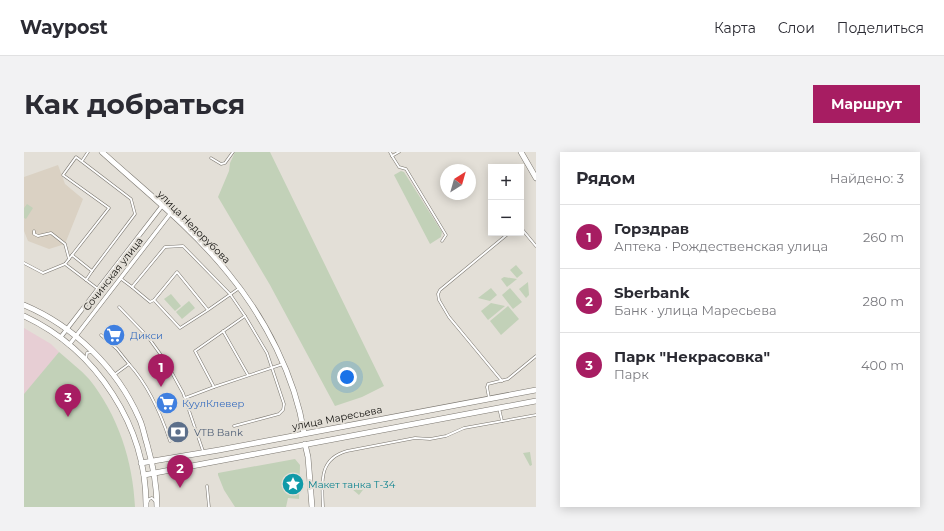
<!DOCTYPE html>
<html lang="ru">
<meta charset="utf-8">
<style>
body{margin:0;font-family:Montserrat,sans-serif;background:#f2f2f3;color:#2b2b33}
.controls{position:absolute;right:12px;top:12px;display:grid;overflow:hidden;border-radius:0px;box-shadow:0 2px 10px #0003}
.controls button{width:36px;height:36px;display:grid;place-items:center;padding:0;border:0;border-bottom:1px solid #e1e1e2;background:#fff;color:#2b2b33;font:20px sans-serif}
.compass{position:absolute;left:416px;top:12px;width:36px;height:36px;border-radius:50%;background:#fff;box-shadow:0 2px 10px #0003;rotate:37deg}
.you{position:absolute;left:323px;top:225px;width:14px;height:14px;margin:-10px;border:3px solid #fff;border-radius:50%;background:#1a73e8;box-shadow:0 0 0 6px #1a73e833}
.badge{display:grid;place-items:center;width:26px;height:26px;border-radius:50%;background:#a71d62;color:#fff;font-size:13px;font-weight:700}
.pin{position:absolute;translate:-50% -33px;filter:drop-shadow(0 1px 2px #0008)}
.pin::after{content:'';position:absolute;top:21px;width:14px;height:12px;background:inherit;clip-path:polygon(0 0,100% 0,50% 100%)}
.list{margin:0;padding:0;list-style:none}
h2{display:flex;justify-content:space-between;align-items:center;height:52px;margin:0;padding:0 16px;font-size:17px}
h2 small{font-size:13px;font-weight:400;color:#7c7c81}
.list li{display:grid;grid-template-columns:26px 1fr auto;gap:12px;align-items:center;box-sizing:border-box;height:64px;padding:0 16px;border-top:1px solid #e1e1e2}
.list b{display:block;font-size:15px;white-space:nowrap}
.list p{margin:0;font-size:13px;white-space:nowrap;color:#7c7c81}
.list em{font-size:13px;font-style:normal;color:#7c7c81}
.map{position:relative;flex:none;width:512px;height:355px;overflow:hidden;border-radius:0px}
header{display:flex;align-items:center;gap:24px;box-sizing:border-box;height:56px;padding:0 20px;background:#fff;border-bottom:1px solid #e1e1e2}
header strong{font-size:19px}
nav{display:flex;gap:22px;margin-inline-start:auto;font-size:14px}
.intro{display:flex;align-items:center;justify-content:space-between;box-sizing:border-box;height:96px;padding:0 24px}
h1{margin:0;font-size:28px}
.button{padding:10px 18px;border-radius:0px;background:#a71d62;color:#fff;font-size:14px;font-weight:700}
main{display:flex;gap:24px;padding:0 24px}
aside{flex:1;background:#fff;border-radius:0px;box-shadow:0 2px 10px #0003}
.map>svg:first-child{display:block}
.commercial{fill:#e7ced4}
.built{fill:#dad1c3}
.green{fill:#c2d1b8}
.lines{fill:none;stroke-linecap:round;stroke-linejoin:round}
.lane-casing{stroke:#7a766f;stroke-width:3}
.street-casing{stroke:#7a766f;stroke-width:4.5}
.secondary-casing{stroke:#7a766f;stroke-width:6}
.lane{stroke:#fff;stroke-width:2}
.street{stroke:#fff;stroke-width:3.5}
.secondary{stroke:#fff;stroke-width:5}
.labels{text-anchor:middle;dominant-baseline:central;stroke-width:4;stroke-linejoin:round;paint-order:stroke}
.street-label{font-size:10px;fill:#13120f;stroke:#e3dfd7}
.shop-label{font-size:10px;fill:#366cbe;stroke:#e3dfd7;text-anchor:start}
.service-label{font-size:10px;fill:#4e5e75;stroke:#e3dfd7;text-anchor:start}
.culture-label{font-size:10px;fill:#0d838f;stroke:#e3dfd7;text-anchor:start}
</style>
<header>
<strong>Waypost</strong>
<nav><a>Карта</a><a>Слои</a><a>Поделиться</a></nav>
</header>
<div class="intro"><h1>Как добраться</h1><a class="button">Маршрут</a></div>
<main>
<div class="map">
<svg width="512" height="355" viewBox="0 0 512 355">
<rect width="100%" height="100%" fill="#e3dfd7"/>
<polygon class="commercial" points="0,176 27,192 35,200 0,243"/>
<polygon class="built" points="34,13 41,32 59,47 41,92 25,97 4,89 0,79 0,25"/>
<g class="green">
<polygon points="211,0 246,0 360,234 338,245 311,254 246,133 194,45 205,19 206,11"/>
<polygon points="377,19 380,20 418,80 417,85 406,92 370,23"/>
<polygon points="3,52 9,56 2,67 0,66 0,56"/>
<polygon points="492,113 499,121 493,126 486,118"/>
<polygon points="480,125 493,127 483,135 477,127"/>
<polygon points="504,130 505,143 502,146 495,137"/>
<polygon points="467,136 473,143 466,149 454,146"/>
<polygon points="486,136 498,150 489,157 478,143"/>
<polygon points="147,142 157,154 151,159 140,147"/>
<polygon points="165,149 171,156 158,167 152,160"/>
<polygon points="467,151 481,154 464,168 457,159"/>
<polygon points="484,154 495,167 477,183 466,169"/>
<path d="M 35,200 C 45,209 56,217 65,227 C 94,263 109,309 111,355 L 0,355 L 0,242 Z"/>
<polygon points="506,300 508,313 506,314 499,301"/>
<polygon points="271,307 276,313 275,347 264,346 262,355 211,355 200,338 194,323 194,321"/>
<polygon points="335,328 342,334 335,343 328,337"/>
</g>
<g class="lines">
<g class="lane-casing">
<g id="lane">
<polyline points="366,0 368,4 375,0"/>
<polyline points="368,4 375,15 382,17 422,83 418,89"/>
<polyline points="187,6 197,12 201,11 209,0"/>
<polyline points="58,9 64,0"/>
<polyline points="497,76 512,94"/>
<polyline points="10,79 10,82 14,84 27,81 41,92 45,107"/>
<polyline points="48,103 68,119 62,128"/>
<polyline points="0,111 19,121 41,112 74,137"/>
<polyline points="41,112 85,56 39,23 52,5 107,47 111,62 68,119"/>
<polyline points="96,126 108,135 141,95 159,94 206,142 221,164 171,199 190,235 259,212"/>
<polyline points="108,135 126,150 130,148"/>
<polyline points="95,155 124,185 142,210 159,241 179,299"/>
<polyline points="184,158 156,176 130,148 153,120 184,158 214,137"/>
<polyline points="199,179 224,223"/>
<polyline points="77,183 93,197 105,212"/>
<polyline points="62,207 63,201 67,200"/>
<path d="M 90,223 L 105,212 C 125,234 137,262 146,289"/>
<polyline points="478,229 425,165 415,148 414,142 416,138 485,81"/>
<polyline points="161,246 190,235"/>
<polyline points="465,246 463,235 464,232 484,227 512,204"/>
<polyline points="475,256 478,269"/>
<polyline points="210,274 255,262 259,258 260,252 243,201 221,164"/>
<polyline points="183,334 185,355"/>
<polyline points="123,351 125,347 128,346 131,349"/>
<path d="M 299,355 C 298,331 294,307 323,299 L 391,286 L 406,287 L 422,284 L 440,276 L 512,263"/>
</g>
</g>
<g class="street-casing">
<g id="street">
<polyline points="36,186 138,54"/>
<polyline points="45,193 146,62"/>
</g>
</g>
<g class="secondary-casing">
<g id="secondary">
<path d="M 78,0 C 121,39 168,76 204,121 C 241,166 271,224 280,281"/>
<polyline points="497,0 512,26"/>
<path d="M 0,153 C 50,174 93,216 115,266 C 119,274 120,283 123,292 C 129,313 133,333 133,355"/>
<path d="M 0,164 C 73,198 123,275 122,355"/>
<polyline points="281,292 284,305 288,355"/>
<polyline points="117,311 195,298 512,238"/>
<polyline points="120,323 512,249"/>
</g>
</g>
<use href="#lane" class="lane"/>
<use href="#street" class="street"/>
<use href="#secondary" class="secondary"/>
</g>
<defs>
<g id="supermarket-disc" transform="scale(1.15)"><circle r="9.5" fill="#3f7fe0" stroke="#e3dfd7"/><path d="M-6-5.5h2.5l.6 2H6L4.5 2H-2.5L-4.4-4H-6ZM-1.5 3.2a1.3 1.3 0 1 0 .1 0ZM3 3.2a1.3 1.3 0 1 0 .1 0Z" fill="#fff"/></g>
<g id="bank-disc" transform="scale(1.15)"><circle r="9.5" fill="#5c6f8a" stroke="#e3dfd7"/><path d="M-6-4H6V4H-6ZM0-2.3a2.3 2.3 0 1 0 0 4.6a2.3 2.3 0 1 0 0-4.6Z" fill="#fff"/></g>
<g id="sight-disc" transform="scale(1.15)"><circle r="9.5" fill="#0f9aa8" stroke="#e3dfd7"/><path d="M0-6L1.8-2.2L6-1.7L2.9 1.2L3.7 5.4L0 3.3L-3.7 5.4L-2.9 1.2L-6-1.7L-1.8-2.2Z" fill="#fff"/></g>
</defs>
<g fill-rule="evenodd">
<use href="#supermarket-disc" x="90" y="183"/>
<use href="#supermarket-disc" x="143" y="251"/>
<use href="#bank-disc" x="154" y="280"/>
<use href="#sight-disc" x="269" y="332"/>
</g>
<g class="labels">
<g class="street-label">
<text transform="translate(170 75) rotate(45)">улица Недорубова</text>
<text transform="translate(89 122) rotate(-52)">Сочинская улица</text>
<text transform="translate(313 266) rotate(-11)">улица Маресьева</text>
</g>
<g class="shop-label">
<text x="106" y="183">Дикси</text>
<text x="158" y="251">КуулКлевер</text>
</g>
<g class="service-label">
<text x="170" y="280">VTB Bank</text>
</g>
<g class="culture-label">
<text x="284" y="332">Макет танка Т-34</text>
</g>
</g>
</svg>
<div class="controls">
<button>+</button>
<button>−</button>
</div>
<svg class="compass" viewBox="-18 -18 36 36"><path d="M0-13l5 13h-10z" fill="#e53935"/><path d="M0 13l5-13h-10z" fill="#7c7c81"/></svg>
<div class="you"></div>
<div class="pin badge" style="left:137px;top:235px">1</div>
<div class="pin badge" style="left:156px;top:336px">2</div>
<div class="pin badge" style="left:44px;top:265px">3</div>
</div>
<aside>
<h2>Рядом<small>Найдено: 3</small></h2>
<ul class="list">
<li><span class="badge">1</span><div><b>Горздрав</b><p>Аптека · Рождественская улица</p></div><em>260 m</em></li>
<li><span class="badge">2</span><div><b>Sberbank</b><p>Банк · улица Маресьева</p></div><em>280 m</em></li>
<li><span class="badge">3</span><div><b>Парк &quot;Некрасовка&quot;</b><p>Парк</p></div><em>400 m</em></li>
</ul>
</aside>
</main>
